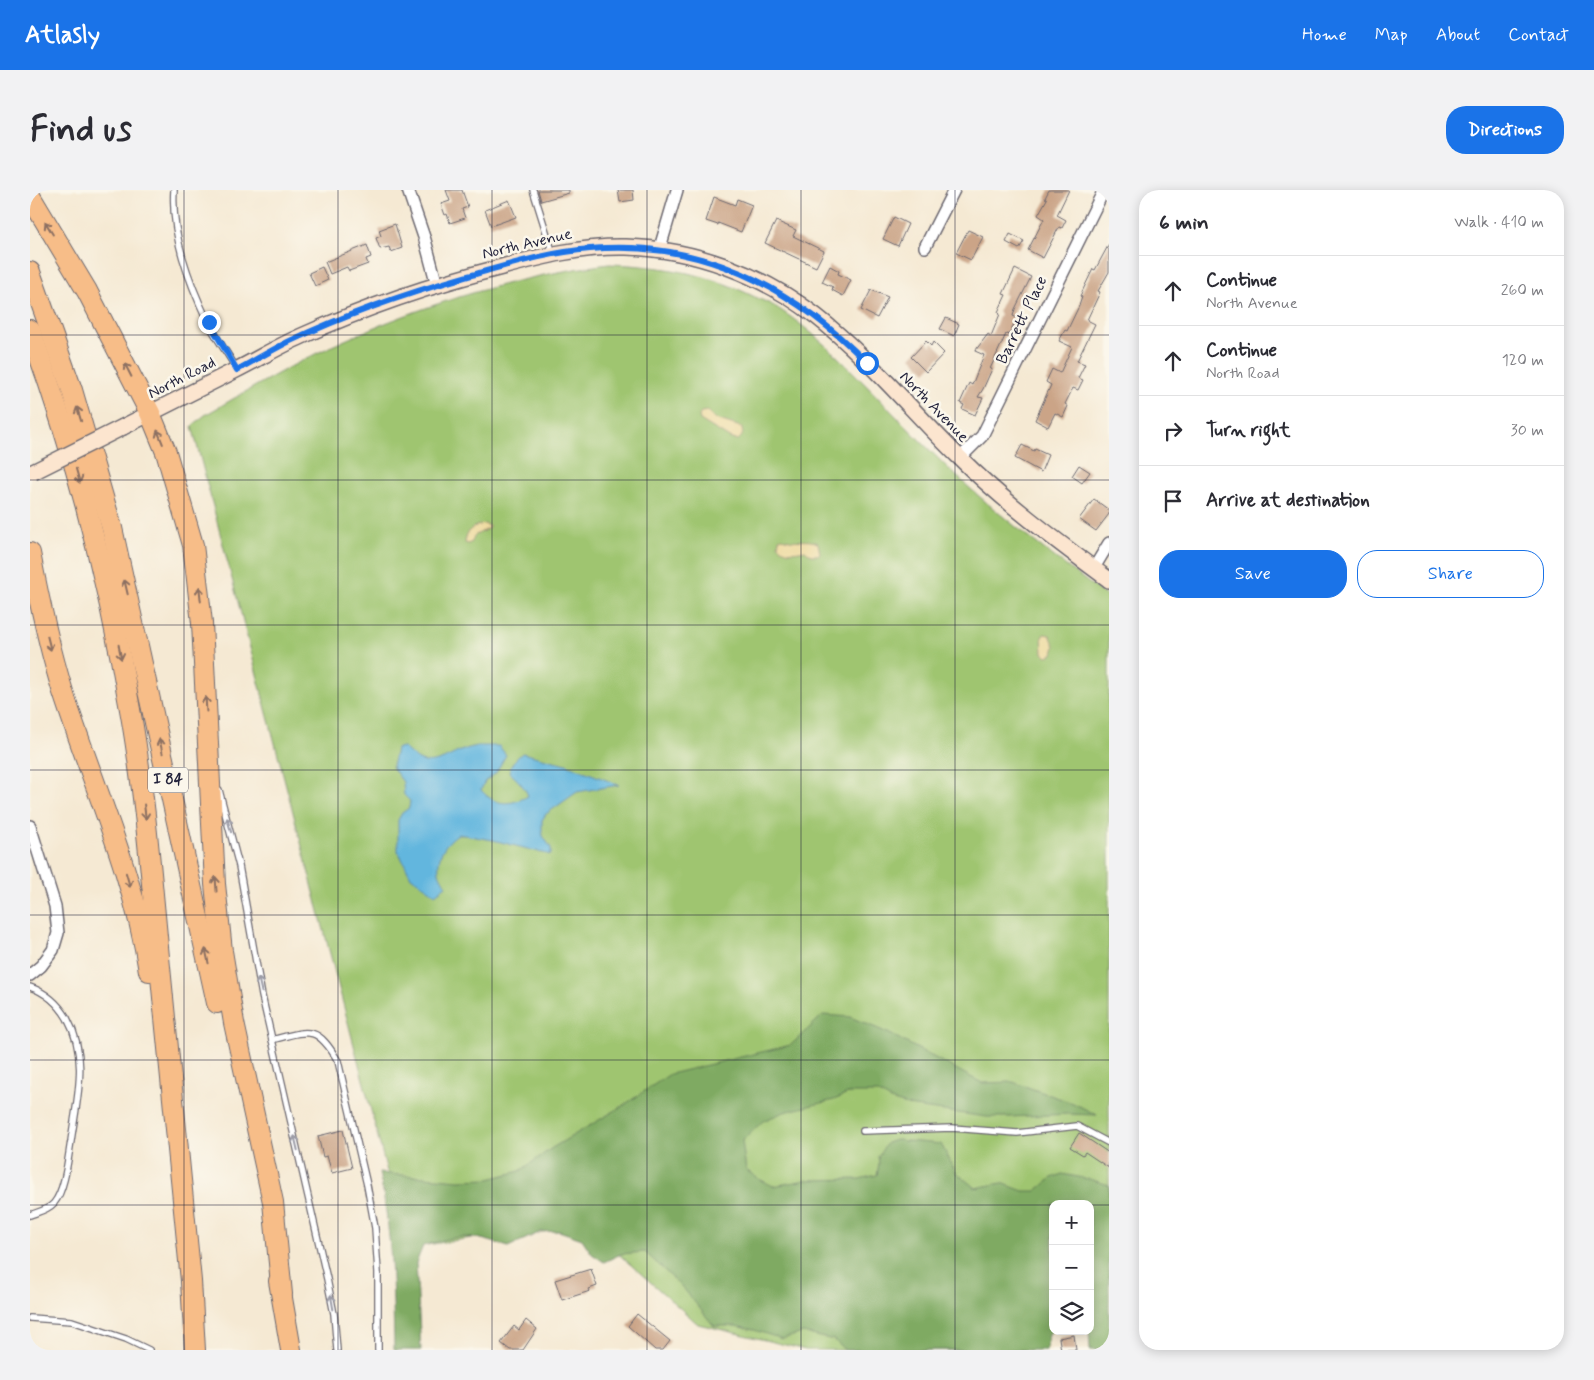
<!DOCTYPE html>
<meta charset="utf-8">
<style>
body{margin:0;font-family:Mynerve,sans-serif;background:#f2f2f3;color:#2b2b33}
.controls{position:absolute;right:15px;bottom:15px;display:grid;overflow:hidden;border-radius:10px;box-shadow:0 2px 12px #0003}
.controls button{width:45px;height:45px;display:grid;place-items:center;padding:0;border:0;border-bottom:1px solid #e1e1e2;background:#fff;color:#2b2b33;font:25px sans-serif}
.stop{position:absolute;width:15px;height:15px;margin:-11px;border:4px solid #1a73e8;border-radius:50%;background:#fff}
.stop.end{background:#1a73e8;border-color:#fff;box-shadow:0 1px 5px #0008}
.list{margin:0;padding:0;list-style:none}
h2{display:flex;justify-content:space-between;align-items:center;height:65px;margin:0;padding:0 20px;font-size:21px}
h2 small{font-size:16px;font-weight:400;color:#7c7c81}
.list li{display:grid;grid-template-columns:32px 1fr auto;gap:15px;align-items:center;box-sizing:border-box;height:70px;padding:0 20px;border-top:1px solid #e1e1e2}
.list b{display:block;font-size:19px;white-space:nowrap}
.list p{margin:0;font-size:16px;white-space:nowrap;color:#7c7c81}
.list em{font-size:16px;font-style:normal;color:#7c7c81}
.actions{display:flex;gap:10px;padding:15px 20px}
.actions a{flex:1;padding:11px 0;border:1px solid #1a73e8;border-radius:20px;text-align:center;font-size:18px;color:#1a73e8}
.actions .main{background:#1a73e8;color:#fff}
.icon{flex:none;width:28px;height:28px;fill:none;stroke:currentColor;stroke-width:2;stroke-linecap:round;stroke-linejoin:round}
.map{position:relative;flex:none;width:1079px;height:1160px;overflow:hidden;border-radius:20px}
header{display:flex;align-items:center;gap:30px;box-sizing:border-box;height:70px;padding:0 25px;background:#1a73e8;color:#fff}
header strong{font-size:24px}
nav{display:flex;gap:28px;margin-inline-start:auto;font-size:18px}
.intro{display:flex;align-items:center;justify-content:space-between;box-sizing:border-box;height:120px;padding:0 30px}
h1{margin:0;font-size:35px}
.button{padding:12px 22px;border-radius:20px;background:#1a73e8;color:#fff;font-size:18px;font-weight:700}
main{display:flex;gap:30px;padding:0 30px}
aside{flex:1;background:#fff;border-radius:20px;box-shadow:0 2px 12px #0003}
.map>svg:first-child{display:block}
.green{fill:#9fc570;stroke:#607456}
.forest{fill:#7faa62;stroke:#50664e}
.sand{fill:#eeda9e;stroke:#887e6c}
.water{fill:#62b6de;stroke:#426c8c}
.building{fill:#cba487}
.lines{fill:none;stroke-linecap:round;stroke-linejoin:round}
.lane-casing{stroke:#6c6870;stroke-width:8}
.street-casing{stroke:#6c6870;stroke-width:14}
.secondary-casing{stroke:#6c6870;stroke-width:18}
.highway-casing{stroke:#6c6870;stroke-width:22}
.lane{stroke:#fff;stroke-width:5.5}
.street{stroke:#fff;stroke-width:11}
.secondary{stroke:#fce5cf;stroke-width:15}
.highway{stroke:#f7bd88;stroke-width:20}
.secondary-bridge-casing{stroke:#6c6870;stroke-width:18;stroke-linecap:butt}
.secondary-bridge{stroke:#fce5cf;stroke-width:15}
.oneway{stroke:#8c7062}
.oneway2{stroke:#9c9ca7}
.route{stroke:#1a73e8;stroke-width:6}
.grid{fill:none;stroke:#22223b;stroke-width:1;stroke-opacity:0.55}
.labels{text-anchor:middle;dominant-baseline:central;stroke-width:5;stroke-linejoin:round;paint-order:stroke}
.shield{fill:#fbf7ec;stroke:#636270;stroke-width:1}
.shield-label{font-size:15px;font-weight:bold;fill:#22223b}
.street-label{font-size:16px;fill:#22223b;stroke:#fbf7ec}
</style>
<header>
<strong>Atlasly</strong>
<nav><a>Home</a><a>Map</a><a>About</a><a>Contact</a></nav>
</header>
<div class="intro"><h1>Find us</h1><a class="button">Directions</a></div>
<main>
<div class="map">
<svg width="1079" height="1160" viewBox="0 0 1079 1160">
<rect width="100%" height="100%" fill="#fbf7ec"/>
<filter id="ink" filterUnits="userSpaceOnUse"><feTurbulence type="fractalNoise" baseFrequency=".02" numOctaves="2"/><feDisplacementMap in="SourceGraphic" scale="10" xChannelSelector="R" yChannelSelector="G"/><feConvolveMatrix kernelMatrix="1 2 1 2 8 2 1 2 1" color-interpolation-filters="sRGB"/></filter>
<filter id="wash" filterUnits="userSpaceOnUse"><feTurbulence type="fractalNoise" baseFrequency=".0096" numOctaves="4" result="noise"/><feDisplacementMap in="SourceGraphic" scale="20" xChannelSelector="R" yChannelSelector="G"/><feGaussianBlur stdDeviation="1.12" result="paint"/><feColorMatrix in="noise" values="0 0 0 0 0 0 0 0 0 0 0 0 0 0 0 0 0 1.4 0 .05"/><feComposite in="paint" operator="in"/></filter>
<g filter="url(#wash)">
<rect width="100%" height="100%" fill="#f5e9d3"/>
<path class="green" d="M 579,74 C 633,76 677,83 725,107 C 734,111 744,115 752,121 C 781,140 805,164 829,188 C 859,219 889,250 920,280 C 970,327 1024,367 1079,408 L 1079,1032 L 1060,1014 L 1023,1014 L 993,1160 L 776,1160 L 668,1134 L 551,1031 L 377,1058 L 162,236 L 175,225 C 217,201 259,176 302,156 C 388,116 485,86 579,74 Z"/>
<path class="forest" d="M 793,825 L 820,827 L 858,843 L 952,893 L 983,892 L 1043,913 L 1067,925 L 1038,924 L 980,927 L 957,927 L 884,917 L 863,911 L 848,903 L 820,903 L 804,910 L 754,922 L 733,931 L 712,951 L 716,980 L 729,989 L 743,996 L 776,990 L 829,989 L 847,985 L 849,973 L 848,966 L 857,953 L 866,950 L 911,954 L 926,982 L 945,998 L 972,993 L 993,1001 L 1006,1001 L 1022,988 L 1032,984 L 1059,989 L 1079,995 L 1079,1160 L 1060,1160 L 1059,1141 L 1060,1141 L 1060,1014 L 1023,1014 L 1023,1140 L 1019,1144 L 1016,1160 L 815,1160 L 804,1150 L 773,1143 L 752,1149 L 724,1140 L 705,1136 L 684,1136 L 654,1099 L 615,1062 L 591,1064 L 574,1072 L 562,1064 L 552,1049 L 529,1041 L 511,1042 L 478,1057 C 440,1044 431,1044 393,1056 L 386,1073 L 391,1160 L 364,1160 C 363,1101 362,1041 349,983 L 429,990 L 459,989 L 490,981 L 522,958 L 591,917 L 640,884 L 761,855 Z"/>
<g class="sand">
<path d="M 677,221 L 686,229 L 711,237 C 714,243 713,246 708,250 L 701,249 L 670,230 L 669,226 L 671,222 Z"/>
<path d="M 455,334 L 459,336 L 459,338 L 444,346 L 442,352 L 438,354 L 435,353 C 436,340 442,336 455,334 Z"/>
<path d="M 752,348 C 765,353 777,348 788,353 L 790,363 L 788,365 L 781,365 L 775,360 C 765,362 754,364 748,355 L 749,349 Z"/>
<polygon points="1014,444 1020,445 1025,456 1023,464 1017,466 1013,463 1012,447"/>
</g>
<path class="water" d="M 448,556 L 469,556 L 476,565 L 465,584 L 455,591 L 451,600 C 465,616 480,616 498,606 C 496,598 485,587 479,582 L 483,572 L 492,563 L 536,574 L 589,595 L 547,602 L 516,624 L 512,630 L 512,639 L 513,646 L 521,658 L 521,665 L 463,650 L 428,644 C 415,653 407,665 409,682 C 410,686 414,692 416,696 L 405,704 L 381,687 L 368,661 L 368,630 L 372,623 L 379,618 L 380,611 L 374,605 L 373,592 L 362,577 L 366,559 L 372,557 C 380,562 386,571 395,572 C 407,575 422,564 433,560 C 438,558 443,557 448,556 Z"/>
<g id="blocks">
<g class="building">
<polygon points="416,0 432,0 438,17 432,19 435,28 420,33 417,24 415,25 411,14 420,11"/>
<polygon points="508,0 539,0 539,3 511,11"/>
<polygon points="588,0 603,0 604,10 590,12"/>
<polygon points="1019,0 1039,0 1027,25 1036,30 1032,38 1029,37 1013,68 998,60 1014,29 1008,25 1017,9 1015,8"/>
<polygon points="684,7 705,15 707,9 722,15 711,42 688,33 688,35 676,31"/>
<polygon points="479,10 486,27 461,36 455,20"/>
<polygon points="864,27 878,34 868,56 853,49"/>
<polygon points="746,31 766,40 763,46 794,61 786,77 735,53"/>
<polygon points="365,34 372,58 361,62 359,57 350,59 346,48 351,46 349,40"/>
<polygon points="938,40 953,47 941,70 926,63"/>
<polygon points="980,44 994,51 989,59 976,52"/>
<polygon points="1079,54 1079,82 1068,101 1070,102 1057,130 1065,134 1047,171 1055,174 1048,188 1053,190 1048,200 1043,198 1035,214 1038,216 1033,227 1025,223 1018,237 1005,230 1021,195 1016,192 1022,179 1030,183 1042,157 1029,151 1035,140 1037,141 1049,116 1052,107 1050,106 1063,79 1065,80"/>
<polygon points="337,55 341,67 336,69 338,74 319,81 317,77 300,84 295,72"/>
<polygon points="800,76 809,81 808,84 821,90 813,106 802,100 803,97 792,92"/>
<polygon points="292,77 298,90 285,96 279,83"/>
<polygon points="985,79 1001,87 985,119 983,126 987,128 979,145 976,144 960,179 962,179 953,199 948,207 953,208 945,225 932,219 934,215 930,213 939,193 942,195 954,165 945,161 958,144 961,146 970,124 968,122 976,105 973,104"/>
<polygon points="841,100 858,107 847,128 831,120"/>
<polygon points="916,128 929,134 924,146 910,139"/>
<polygon points="896,151 901,156 903,152 914,163 896,182 881,167"/>
<polygon points="992,255 1004,261 1005,259 1018,265 1011,282 985,268"/>
<polygon points="1049,275 1060,282 1052,293 1042,286"/>
<polygon points="1064,309 1079,320 1079,324 1066,341 1049,329"/>
<polygon points="313,940 322,978 302,983 297,966 293,967 288,946"/>
<polygon points="1049,943 1079,963 1079,978 1055,962 1053,965 1040,957"/>
<polygon points="561,1079 567,1096 559,1099 560,1101 532,1110 525,1090"/>
<polygon points="607,1124 640,1151 633,1160 625,1160 598,1136"/>
<polygon points="496,1130 507,1139 493,1160 480,1160 471,1153 484,1136 489,1140"/>
<polygon points="1044,1145 1046,1160 1031,1160 1029,1148"/>
</g>
</g>
</g>
<g filter="url(#ink)">
<use href="#blocks" fill-opacity="0" stroke="#6c6870" stroke-width="1"/>
<g class="lines">
<g class="lane-casing">
<g id="lane">
<path d="M 144,0 C 141,45 159,92 178,132 C 186,148 197,162 206,178"/>
<polyline points="503,0 523,64"/>
<polyline points="189,600 209,676 232,806 297,1089 304,1124 307,1160"/>
<path d="M 0,797 C 17,803 28,813 37,828 C 59,868 47,908 41,951 C 38,968 35,1000 24,1013 C 18,1020 8,1022 0,1025"/>
<path d="M 242,850 C 279,840 287,835 308,871 L 337,995 L 345,1038 L 348,1082 L 348,1160"/>
<polyline points="833,941 922,938 987,943 1047,936 1079,953"/>
<polyline points="0,1128 42,1131 96,1149 119,1160"/>
</g>
</g>
<g class="street-casing">
<g id="street">
<polyline points="378,0 395,50 407,95"/>
<polyline points="895,57 924,0"/>
<polyline points="629,61 647,0"/>
<polyline points="930,268 952,246 1074,0"/>
<polyline points="1064,378 1079,353"/>
<polyline points="0,636 25,716 28,743 23,760 11,776 0,785"/>
</g>
</g>
<g class="secondary-casing">
<path id="secondary" d="M 93,237 C 131,218 169,199 206,180 C 228,169 249,156 272,146 C 336,117 404,94 472,77 C 513,66 553,56 596,57 C 665,59 731,84 786,126 C 837,166 882,221 929,267 C 974,312 1027,351 1079,390"/>
</g>
<g class="highway-casing">
<g id="highway">
<polyline points="0,6 57,101 120,223 136,262 163,355 172,433 185,694 192,761 204,833 243,1012 252,1104"/>
<polyline points="0,82 42,200 82,338 187,813"/>
<path d="M 0,140 C 46,265 79,394 101,525 C 115,605 121,686 129,767 C 140,875 150,983 161,1091 L 165,1160"/>
<path d="M 0,363 C 9,410 19,457 33,502 C 63,595 104,684 119,781"/>
<polyline points="249,1091 261,1160"/>
</g>
</g>
<use href="#lane" class="lane"/>
<use href="#street" class="street"/>
<use href="#secondary" class="secondary"/>
<use href="#highway" class="highway"/>
<g class="secondary-bridge-casing">
<polyline id="secondary-bridge" points="3,282 93,237"/>
</g>
<use href="#secondary-bridge" class="secondary-bridge"/>
</g>
<defs><path id="oneway-shaft" d="M-6 0H5M1.5-3L5.5 0L1.5 3" fill="none" stroke-width="1.6" stroke-linecap="round" stroke-linejoin="round" transform="scale(1.25)"/></defs>
<g class="oneway">
<use href="#oneway-shaft" transform="translate(19 38) rotate(-121)"/>
<use href="#oneway-shaft" transform="translate(98 180) rotate(-117)"/>
<use href="#oneway-shaft" transform="translate(49 224) rotate(-107)"/>
<use href="#oneway-shaft" transform="translate(130 247) rotate(-112)"/>
<use href="#oneway-shaft" transform="translate(48 286) rotate(74)"/>
<use href="#oneway-shaft" transform="translate(96 397) rotate(-103)"/>
<use href="#oneway-shaft" transform="translate(170 404) rotate(-96)"/>
<use href="#oneway-shaft" transform="translate(19 453) rotate(76)"/>
<use href="#oneway-shaft" transform="translate(90 462) rotate(79)"/>
<use href="#oneway-shaft" transform="translate(176 514) rotate(-93)"/>
<use href="#oneway-shaft" transform="translate(131 556) rotate(-102)"/>
<use href="#oneway-shaft" transform="translate(115 622) rotate(83)"/>
<use href="#oneway-shaft" transform="translate(98 690) rotate(74)"/>
<use href="#oneway-shaft" transform="translate(186 694) rotate(-94)"/>
<use href="#oneway-shaft" transform="translate(177 766) rotate(-102)"/>
</g>
<g class="oneway2">
<use href="#oneway-shaft" transform="translate(199 635) rotate(-106)"/>
<use href="#oneway-shaft" transform="translate(230 795) rotate(-102)"/>
<use href="#oneway-shaft" transform="translate(266 953) rotate(-103)"/>
<use href="#oneway-shaft" transform="translate(302 1112) rotate(-100)"/>
</g>
</g>
<g class="lines" filter="url(#ink)">
<path class="route" d="M 179,132 L 207,180 C 225,170 242,160 260,151 C 317,124 378,103 438,86 C 478,75 519,62 560,59 C 669,49 762,96 837,173"/>
</g>
<path class="grid" d="M 154,0 L 154,1160M 308,0 L 308,1160M 462,0 L 462,1160M 617,0 L 617,1160M 771,0 L 771,1160M 925,0 L 925,1160M 0,145 L 1079,145M 0,290 L 1079,290M 0,435 L 1079,435M 0,580 L 1079,580M 0,725 L 1079,725M 0,870 L 1079,870M 0,1015 L 1023,1015M 1060,1015 L 1079,1015"/>
<g class="labels">
<rect class="shield" x="118" y="577.5" width="40" height="25" rx="4"/>
<g class="shield-label">
<text x="138" y="590">I 84</text>
</g>
<g class="street-label">
<text transform="translate(497 54) rotate(-13)">North Avenue</text>
<text transform="translate(992 130) rotate(-64)">Barrett Place</text>
<text transform="translate(152 188) rotate(-27)">North Road</text>
<text transform="translate(904 217) rotate(46)">North Avenue</text>
</g>
</g>
</svg>
<div class="controls">
<button>+</button>
<button>−</button>
<button><svg class="icon" aria-label="layers" viewBox="0 0 24 24"><path d="M12 4l9 5-9 5-9-5zM3 14l9 5 9-5"/></svg></button>
</div>
<div class="stop" style="left:837px;top:173px"></div>
<div class="stop end" style="left:179px;top:132px"></div>
</div>
<aside>
<h2>6 min<small>Walk · 410 m</small></h2>
<ul class="list">
<li><svg class="icon" aria-label="ahead" viewBox="0 0 24 24"><path d="M12 20V5M6 11l6-6 6 6"/></svg><div><b>Continue</b><p>North Avenue</p></div><em>260 m</em></li>
<li><svg class="icon" aria-label="ahead" viewBox="0 0 24 24"><path d="M12 20V5M6 11l6-6 6 6"/></svg><div><b>Continue</b><p>North Road</p></div><em>120 m</em></li>
<li><svg class="icon" aria-label="right" viewBox="0 0 24 24"><path d="M7 20v-9h11M14 6l5 5-5 5"/></svg><div><b>Turn right</b></div><em>30 m</em></li>
<li><svg class="icon" aria-label="arrive" viewBox="0 0 24 24"><path d="M6 21V4h12l-3 4 3 4H6"/></svg><div><b>Arrive at destination</b></div></li>
</ul>
<div class="actions"><a class="main">Save</a><a>Share</a></div>
</aside>
</main>
